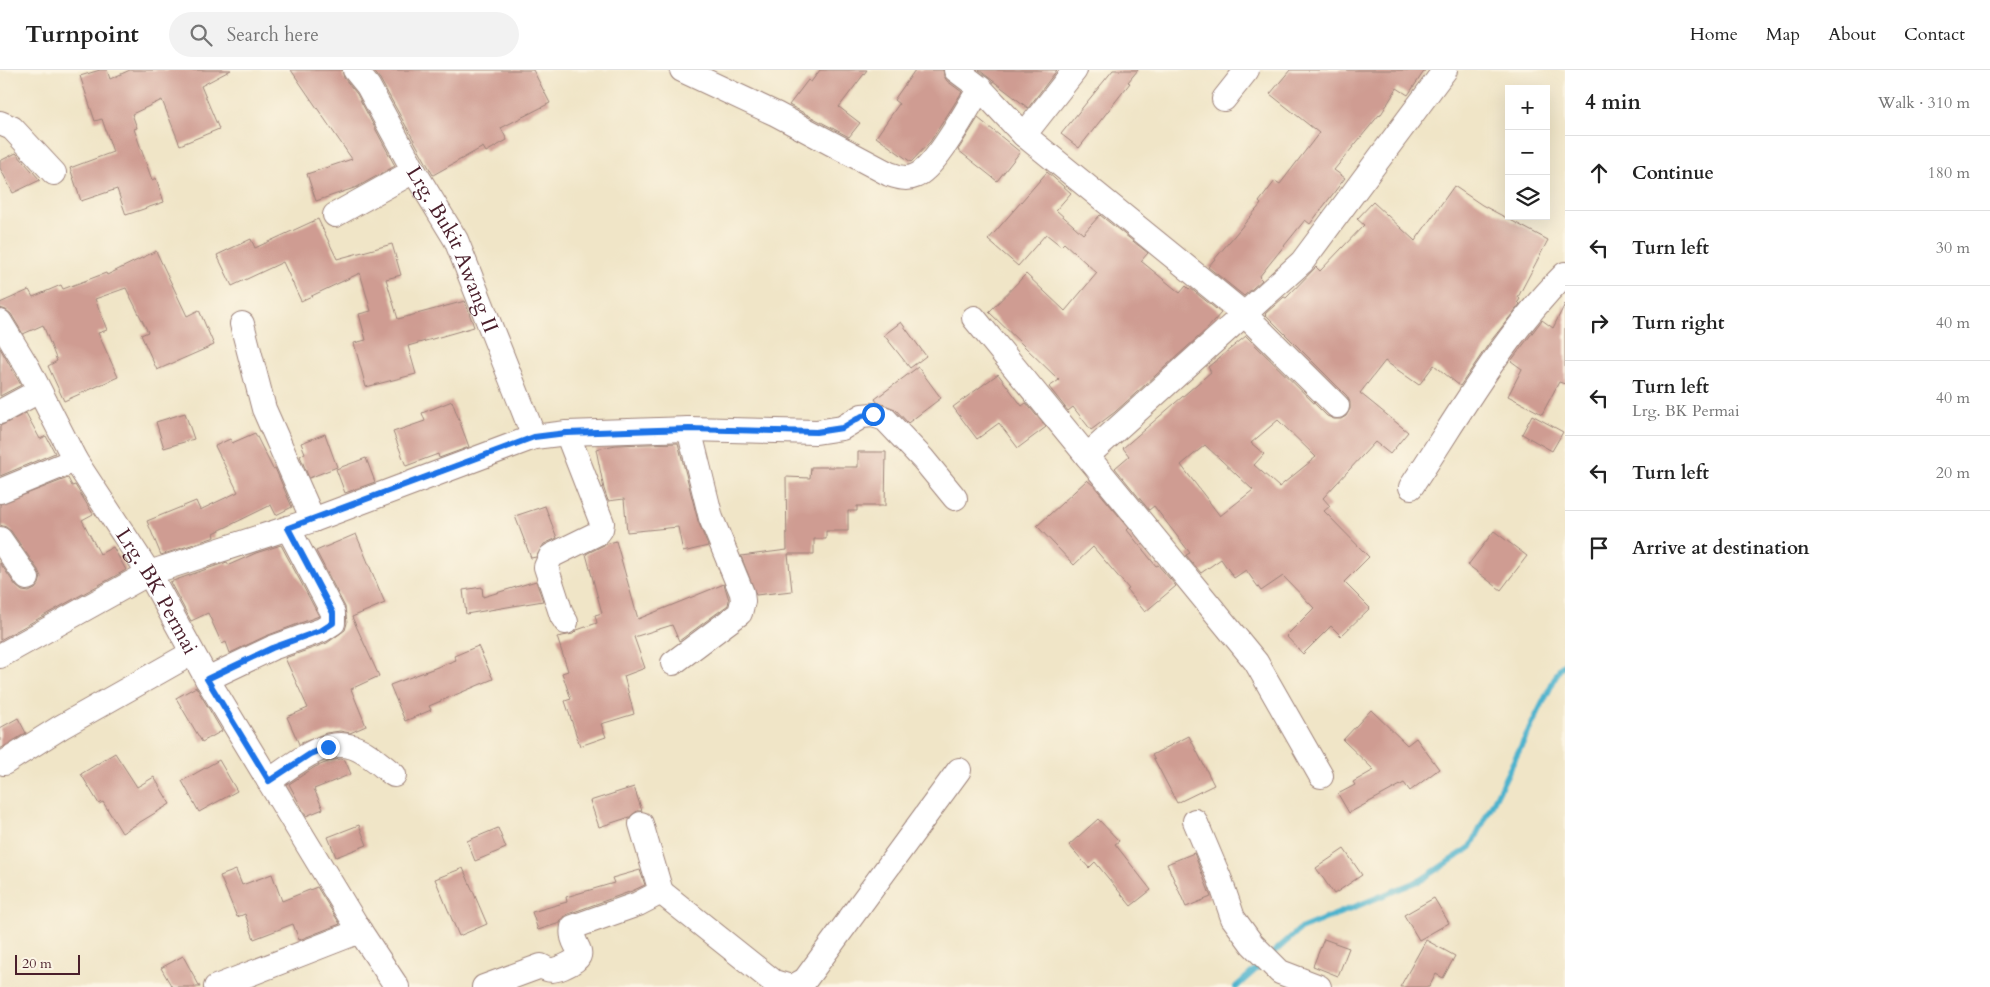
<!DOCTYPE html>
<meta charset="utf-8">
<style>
body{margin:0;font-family:Cardo,serif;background:#f2f2f2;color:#222}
.controls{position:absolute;right:15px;top:15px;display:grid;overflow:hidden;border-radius:0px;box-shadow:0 5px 20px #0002}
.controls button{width:45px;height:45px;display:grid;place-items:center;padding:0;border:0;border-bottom:1px solid #e0e0e0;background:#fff;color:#222;font:25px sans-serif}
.scale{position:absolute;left:15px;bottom:12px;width:65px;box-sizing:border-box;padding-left:5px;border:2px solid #4a1f2b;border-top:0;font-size:14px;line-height:18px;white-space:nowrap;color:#4a1f2b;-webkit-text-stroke:4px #fcf5e5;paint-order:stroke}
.stop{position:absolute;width:15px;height:15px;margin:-11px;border:4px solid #1a73e8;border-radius:50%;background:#fff}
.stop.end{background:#1a73e8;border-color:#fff;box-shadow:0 1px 5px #0008}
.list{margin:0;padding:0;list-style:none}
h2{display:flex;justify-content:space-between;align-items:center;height:65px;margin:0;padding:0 20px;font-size:21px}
h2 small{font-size:16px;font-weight:400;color:#767676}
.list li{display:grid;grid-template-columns:32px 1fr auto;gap:15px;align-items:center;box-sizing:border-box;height:75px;padding:0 20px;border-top:1px solid #e0e0e0}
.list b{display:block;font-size:19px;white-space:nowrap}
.list p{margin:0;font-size:16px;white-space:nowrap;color:#767676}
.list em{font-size:16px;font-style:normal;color:#767676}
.icon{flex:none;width:28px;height:28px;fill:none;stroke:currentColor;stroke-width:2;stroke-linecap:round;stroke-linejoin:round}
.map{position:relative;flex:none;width:1565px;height:917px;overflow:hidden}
header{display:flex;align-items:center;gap:30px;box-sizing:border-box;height:70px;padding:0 25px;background:#fff;border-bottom:1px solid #e0e0e0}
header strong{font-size:24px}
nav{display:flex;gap:28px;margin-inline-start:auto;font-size:18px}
.search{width:350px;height:45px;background:#f2f2f2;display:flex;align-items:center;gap:12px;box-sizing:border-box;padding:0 18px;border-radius:28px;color:#767676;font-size:19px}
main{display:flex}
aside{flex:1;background:#fff}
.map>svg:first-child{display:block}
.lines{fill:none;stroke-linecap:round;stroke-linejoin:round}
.stream{stroke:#4eb3cd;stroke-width:6}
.building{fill:#cf9c92;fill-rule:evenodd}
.minor-casing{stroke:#9d8279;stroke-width:26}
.minor{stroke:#fff;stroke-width:24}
.route{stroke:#1a73e8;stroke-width:6}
.labels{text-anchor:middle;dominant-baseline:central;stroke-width:5;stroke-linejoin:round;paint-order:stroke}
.street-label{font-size:21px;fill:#4a1f2b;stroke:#fcf5e5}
</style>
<header>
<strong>Turnpoint</strong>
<div class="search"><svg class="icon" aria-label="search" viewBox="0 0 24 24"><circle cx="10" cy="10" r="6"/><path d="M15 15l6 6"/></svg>Search here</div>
<nav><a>Home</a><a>Map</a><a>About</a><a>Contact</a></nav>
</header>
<main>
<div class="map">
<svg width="1565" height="917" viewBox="0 0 1565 917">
<rect width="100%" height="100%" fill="#fcf5e5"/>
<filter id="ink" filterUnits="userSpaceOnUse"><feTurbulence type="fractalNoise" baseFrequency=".02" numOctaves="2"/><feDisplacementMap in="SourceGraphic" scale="10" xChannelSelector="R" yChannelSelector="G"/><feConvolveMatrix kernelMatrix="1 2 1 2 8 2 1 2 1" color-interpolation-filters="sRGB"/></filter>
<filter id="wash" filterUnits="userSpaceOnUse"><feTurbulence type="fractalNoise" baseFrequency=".0096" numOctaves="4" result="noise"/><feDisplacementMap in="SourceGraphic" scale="20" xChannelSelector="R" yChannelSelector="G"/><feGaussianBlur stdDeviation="1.12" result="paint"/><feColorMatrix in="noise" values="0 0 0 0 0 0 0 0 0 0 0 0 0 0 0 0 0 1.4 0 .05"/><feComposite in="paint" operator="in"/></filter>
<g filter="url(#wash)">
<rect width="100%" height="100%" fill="#f0e5c7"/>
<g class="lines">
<g class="stream">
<polyline points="1271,885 1300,859 1421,810 1471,777 1560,598 1565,594"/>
<polyline points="1236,917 1264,892"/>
</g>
</g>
<g id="blocks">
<g class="building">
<polygon points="100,0 107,0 110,9 130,0 231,0 201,16 219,59 180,75 162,30 132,44 137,58 134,59 152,110 156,108 164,132 126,145 117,119 81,131 70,98 113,82 102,49 95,51 80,6"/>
<polygon points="291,0 342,0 344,8 357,24 395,96 357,117 316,131 307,104 352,89"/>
<polygon points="373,0 533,0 550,33 501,58 507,70 486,82 483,77 433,105 380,9"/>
<polygon points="820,0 867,0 839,37 860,53 849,67 789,35 808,10 811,12"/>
<polygon points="915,0 943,0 944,6 947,11 962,22 930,72 911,92 876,67 899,34 894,30"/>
<polygon points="979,0 1057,0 1028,38"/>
<polygon points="1113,0 1138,0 1128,12 1130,13 1079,78 1061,64"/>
<polygon points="1290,0 1425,0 1408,25 1397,18 1380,46 1379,45 1334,100 1345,108 1310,154 1305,150 1259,207 1262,210 1244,226 1208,197 1261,134 1259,132 1275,111 1280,114 1319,63 1270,24"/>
<polygon points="978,48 1020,82 997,111 958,80"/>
<polygon points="16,83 40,110 13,123 0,98 0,91"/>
<polygon points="1047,102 1071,123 1056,140 1083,164 1100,145 1148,183 1141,191 1180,223 1186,216 1189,219 1190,218 1221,243 1206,260 1115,342 1091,360 1073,337 1068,341 1049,317 1059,310 989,242 1026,204 1065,241 1097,203 1064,173 1061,176 1046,164 1018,196 988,170"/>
<path d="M 1454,116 L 1482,135 L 1548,170 L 1518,227 L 1520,229 L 1518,232 L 1520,234 L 1490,272 L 1460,316 L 1434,295 L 1419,315 L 1385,291 L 1360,323 L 1408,362 L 1390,384 L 1375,372 L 1323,428 L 1330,436 L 1324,441 L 1369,487 L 1344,512 L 1370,538 L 1341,566 L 1331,556 L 1303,584 L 1286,566 L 1314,538 L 1283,506 L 1261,521 L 1246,500 L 1234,508 L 1221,489 L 1201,503 L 1186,485 L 1190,483 L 1154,436 L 1149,440 L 1115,398 L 1129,386 L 1123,378 L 1211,302 L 1208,297 L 1246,266 L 1327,346 L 1334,349 L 1341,349 L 1346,346 L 1350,339 L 1350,332 L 1347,326 L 1265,244 L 1284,227 L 1286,228 L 1316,197 L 1320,201 L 1364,155 L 1357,149 L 1373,132 L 1415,171 ZM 1278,350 L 1316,387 L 1279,417 L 1254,395 L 1264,384 L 1251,373 ZM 1205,375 L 1253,420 L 1220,446 L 1181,395 Z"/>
<polygon points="318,149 337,189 392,174 401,205 386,209 398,249 465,231 474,257 408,276 416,304 366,317 354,273 366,270 359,244 371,241 360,203 301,231 283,192 232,216 217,185 251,169 255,178"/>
<polygon points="156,181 187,246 199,240 214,275 157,300 141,265 148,262 126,218 95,229 107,260 98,263 118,307 64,331 48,296 57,291 43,255 23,264 11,244 6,240 0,238 0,233 29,220 33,227 61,215 63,219 106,203 107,205"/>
<polygon points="1565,234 1565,314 1559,312 1542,344 1508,326 1522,299 1511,291 1542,250 1553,258"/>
<polygon points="901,252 926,286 910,298 884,265"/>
<polygon points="0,278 21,315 0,326"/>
<polygon points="918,297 941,328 908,353 895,339 877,332 875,329"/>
<polygon points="998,304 1022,336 1026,333 1046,357 1018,378 999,353 977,369 953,337"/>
<polygon points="452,331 469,377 439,388 438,384 406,396 393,362 425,351 422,343"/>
<polygon points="26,343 40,369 46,366 55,383 0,406 0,356"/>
<polygon points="185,343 194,369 164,378 156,352"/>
<polygon points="1532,345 1563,362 1552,381 1522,364"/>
<polygon points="255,363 273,399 275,398 292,437 276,445 271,435 214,463 215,467 161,485 147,451 196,431 200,440 238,422 215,376 230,369 232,373"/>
<polygon points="325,364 337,397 309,408 300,386 305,383 301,373"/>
<polygon points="678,373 698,451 708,476 683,482 678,457 627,462 624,429 608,431 604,419 596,379 616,375"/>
<polygon points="858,382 886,382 885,436 857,436 857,441 848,441 848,461 826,461 826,469 814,469 814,484 788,484 792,521 756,525 741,486 787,480 786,407 810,408 811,397 858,397"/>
<polygon points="366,388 375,412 345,423 336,399"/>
<polygon points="68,408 72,416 75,415 93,444 82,450 100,484 113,477 126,500 0,570 0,493 16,516 22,521 29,522 35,519 39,514 41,507 38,500 11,461 6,457 0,455 0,434"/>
<polygon points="1087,410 1094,416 1129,458 1127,460 1156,496 1158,495 1176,516 1145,542 1127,520 1129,519 1093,477 1074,495 1037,456"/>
<polygon points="545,436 557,468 544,474 536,487 531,488 515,446"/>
<polygon points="1494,461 1527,486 1501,520 1468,495"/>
<polygon points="356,464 385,533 352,547 379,606 351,619 366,656 350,663 340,661 326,663 299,674 287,647 308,638 285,588 327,573 345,560 347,553 345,537 316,481"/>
<polygon points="616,471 638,549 724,514 729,530 728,535 679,571 672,555 634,567 645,598 624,606 634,644 601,654 606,667 580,676 565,631 571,629 562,603 568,601 557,567 573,564 577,560 597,553 595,545 602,543 586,484 606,474"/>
<polygon points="281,475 319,546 266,566 230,583 226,572 222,574 208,543 191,551 170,512 227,492 229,495 256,483"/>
<polygon points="536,511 543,531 466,544 463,520 482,517 483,527"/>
<polygon points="478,576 493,609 429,636 431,640 405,651 390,615 456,590 454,586"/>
<polygon points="196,617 222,661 202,672 176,628"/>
<polygon points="1371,640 1407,675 1416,668 1439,699 1410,721 1404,713 1349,743 1338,724 1355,715 1353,712 1374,700 1343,670"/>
<polygon points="18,648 26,663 0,679 0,658"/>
<polygon points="1189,666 1214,715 1177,733 1152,685"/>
<polygon points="115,683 137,717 154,707 170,734 122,763 103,732 99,734 81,704"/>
<polygon points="341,689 345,690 351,704 314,719 323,739 306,746 289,714 315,697 333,690"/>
<polygon points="219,690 237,721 199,742 182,711"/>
<polygon points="634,717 642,741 637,741 630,747 599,757 590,731"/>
<polygon points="1098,749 1119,771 1115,774 1151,820 1131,836 1095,792 1089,798 1069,775"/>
<polygon points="359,755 367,775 336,787 328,767"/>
<polygon points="498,758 506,778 475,791 467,771"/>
<polygon points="1344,779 1362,805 1334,824 1316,798"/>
<polygon points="1194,783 1211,827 1186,837 1167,794"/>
<polygon points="463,798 487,854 459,866 435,809"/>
<polygon points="236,800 242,815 272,804 282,831 317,817 340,854 299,870 293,854 254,869 245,844 237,847 220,806"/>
<polygon points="640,800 645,815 632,821 568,844 562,848 560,853 538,860 532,842 567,832 566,827 614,813 612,808"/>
<polygon points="1434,828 1449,853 1419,870 1404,845"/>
<polygon points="1324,869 1349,878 1338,906 1313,896"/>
<polygon points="1426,870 1455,886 1443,908 1436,904 1429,917 1400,917"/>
<polygon points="183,886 200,917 172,917 161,898"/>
</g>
</g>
</g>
<g filter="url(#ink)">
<use href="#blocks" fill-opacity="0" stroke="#9d8279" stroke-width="1"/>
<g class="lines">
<g class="minor-casing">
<g id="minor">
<path id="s1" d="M 355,0 L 368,16 L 414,101 L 456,170 L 534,367"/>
<path d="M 682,0 L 776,44 L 889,104 C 898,107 906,110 915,106 C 936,98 967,39 980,18"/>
<polyline points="956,0 980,18 1024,65"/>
<polyline points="1075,0 1024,65 1244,244 1337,336"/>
<polyline points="1224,29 1247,0"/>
<polyline points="0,53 12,58 54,103"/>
<polyline points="335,145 414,101"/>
<polyline points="974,248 1256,592 1321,706"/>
<path id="s2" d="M 0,252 L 28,298 L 75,390 L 149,503 L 207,609 L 360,861 L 397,917"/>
<polyline points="242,254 264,339 313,450"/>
<polyline points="0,342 39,321"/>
<polyline points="1087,386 1302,192 1445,0"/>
<path d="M 1411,417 C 1459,345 1503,266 1565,204"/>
<polyline points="0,421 75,390"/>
<polyline points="0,469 27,508"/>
<polyline points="566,552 562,546 546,497 551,486 598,463 601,459 602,453 567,363"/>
<polyline points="0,586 149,503 313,450 534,367 567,363 689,359 816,362 842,358 862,346 873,345 885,349 923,389 955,428"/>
<polyline points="673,593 740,543 743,531 742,523 711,448 689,359"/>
<polyline points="207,609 272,578 322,560 333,553 333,543 288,458"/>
<polyline points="4,693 61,657 192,583"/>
<path d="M 269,711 C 292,696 323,667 353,677 C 368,682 382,696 394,705"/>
<polyline points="1195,751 1220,810 1233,848 1252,874 1280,902 1319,917"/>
<polyline points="661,822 774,912 791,917"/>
<polyline points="216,917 360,861"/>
<path d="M 484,917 L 541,896 C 549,901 553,901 563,897 C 596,883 568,878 573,857 L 638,834 L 661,822 L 641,754"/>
<polyline points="792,917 805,910 959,700"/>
</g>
</g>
<use href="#minor" class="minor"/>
</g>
</g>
<g class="lines" filter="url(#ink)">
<polyline class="route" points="328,677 310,684 269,711 207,609 272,578 322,560 333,553 333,543 288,458 534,367 566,363 689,359 816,362 842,358 862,346 873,344"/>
</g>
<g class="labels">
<g class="street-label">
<text stroke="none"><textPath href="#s1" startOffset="205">Lrg. Bukit Awang II</textPath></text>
<text stroke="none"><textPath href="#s2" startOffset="312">Lrg. BK Permai</textPath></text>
</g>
</g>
</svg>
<div class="controls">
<button>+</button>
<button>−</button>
<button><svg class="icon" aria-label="layers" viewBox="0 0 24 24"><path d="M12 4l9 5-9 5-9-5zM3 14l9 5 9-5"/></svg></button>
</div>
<div class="scale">20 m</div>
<div class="stop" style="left:873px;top:344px"></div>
<div class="stop end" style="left:328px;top:677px"></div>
</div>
<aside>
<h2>4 min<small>Walk · 310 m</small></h2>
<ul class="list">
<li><svg class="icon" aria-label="ahead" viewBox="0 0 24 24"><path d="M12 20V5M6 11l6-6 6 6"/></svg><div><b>Continue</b></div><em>180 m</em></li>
<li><svg class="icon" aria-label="left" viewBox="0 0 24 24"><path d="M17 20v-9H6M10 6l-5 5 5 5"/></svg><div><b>Turn left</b></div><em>30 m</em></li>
<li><svg class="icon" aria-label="right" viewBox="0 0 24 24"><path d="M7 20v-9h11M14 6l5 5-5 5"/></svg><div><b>Turn right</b></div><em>40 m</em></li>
<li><svg class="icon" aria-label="left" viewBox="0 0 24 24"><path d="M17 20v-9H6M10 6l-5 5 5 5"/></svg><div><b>Turn left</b><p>Lrg. BK Permai</p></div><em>40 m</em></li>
<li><svg class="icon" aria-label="left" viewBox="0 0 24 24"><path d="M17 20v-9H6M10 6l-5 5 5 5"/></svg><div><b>Turn left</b></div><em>20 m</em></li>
<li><svg class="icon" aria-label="arrive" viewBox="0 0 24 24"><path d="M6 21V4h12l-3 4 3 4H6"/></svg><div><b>Arrive at destination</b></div></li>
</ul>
</aside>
</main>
